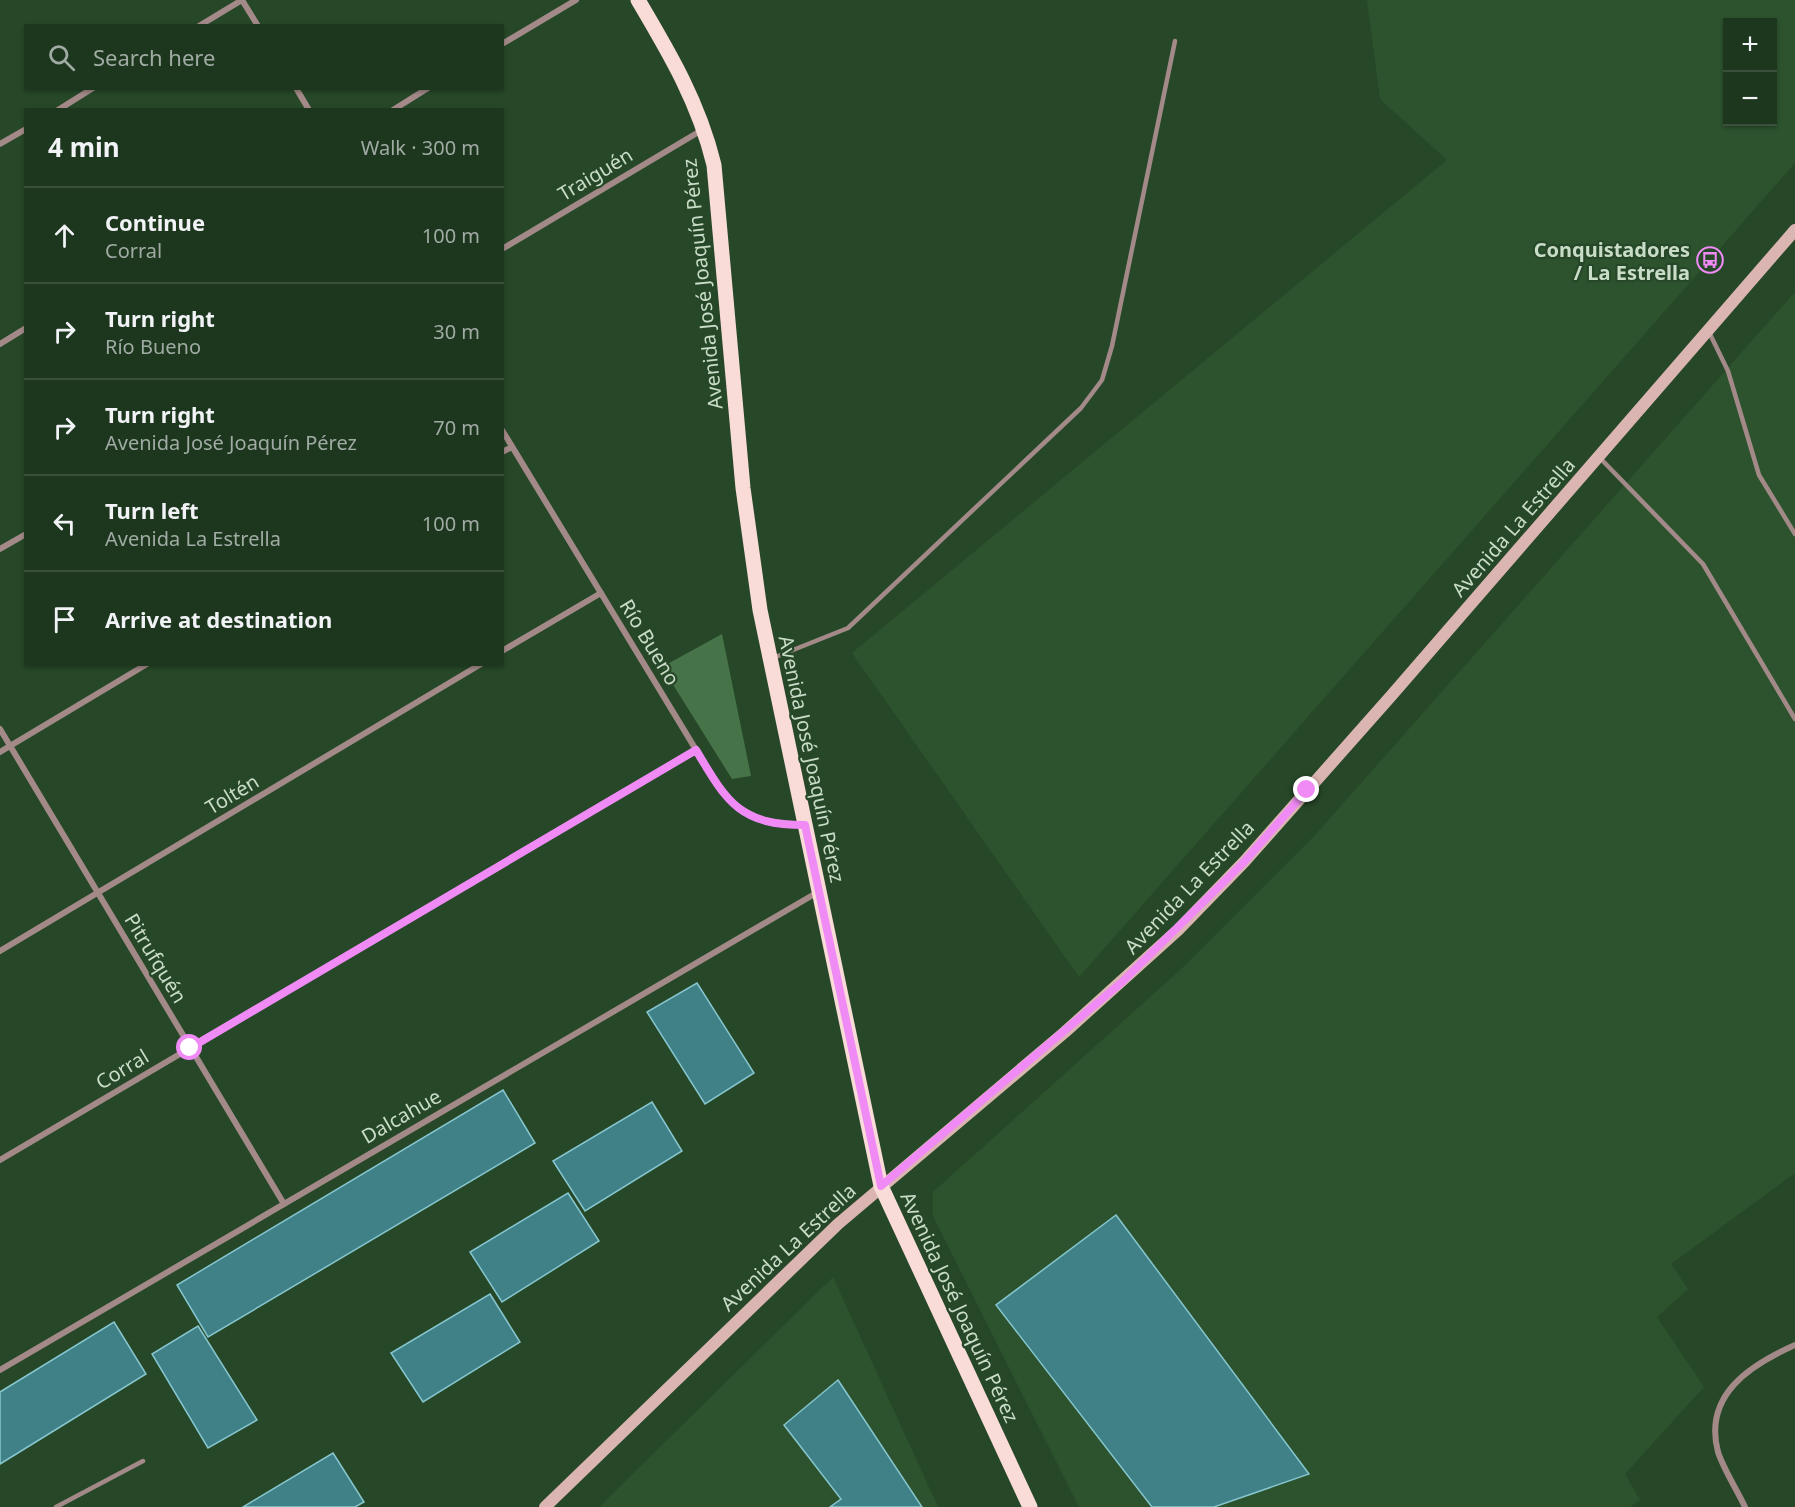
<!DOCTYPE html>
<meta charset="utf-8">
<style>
body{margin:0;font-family:"Noto Sans",sans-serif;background:#2a412b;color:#f1f3f6}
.controls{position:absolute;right:18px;top:18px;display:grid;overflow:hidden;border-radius:0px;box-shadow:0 2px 4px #0004}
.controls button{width:54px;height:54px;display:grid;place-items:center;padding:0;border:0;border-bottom:2px solid #3b503c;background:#1d361e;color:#f1f3f6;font:30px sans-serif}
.stop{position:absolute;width:18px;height:18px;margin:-14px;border:4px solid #f08bf6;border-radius:50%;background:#fff}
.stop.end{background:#f08bf6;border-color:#fff;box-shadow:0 2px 6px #0008}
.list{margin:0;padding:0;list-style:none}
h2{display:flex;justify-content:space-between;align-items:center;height:78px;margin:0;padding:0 24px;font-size:26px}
h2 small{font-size:20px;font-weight:400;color:#a0aba4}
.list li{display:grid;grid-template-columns:39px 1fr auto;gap:18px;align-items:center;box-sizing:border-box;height:96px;padding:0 24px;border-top:2px solid #3b503c}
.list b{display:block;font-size:22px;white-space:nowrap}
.list p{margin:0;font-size:20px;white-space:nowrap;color:#a0aba4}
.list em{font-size:20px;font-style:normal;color:#a0aba4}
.icon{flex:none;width:33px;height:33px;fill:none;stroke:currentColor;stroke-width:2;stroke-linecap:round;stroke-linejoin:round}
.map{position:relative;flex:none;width:1795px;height:1507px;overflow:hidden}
.search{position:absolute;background:#1d361e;box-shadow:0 2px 4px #0004;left:24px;top:24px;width:480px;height:66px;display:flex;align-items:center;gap:15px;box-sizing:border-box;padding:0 21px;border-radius:0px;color:#a0aba4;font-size:22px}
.panel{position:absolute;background:#1d361e;box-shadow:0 2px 4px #0004;left:24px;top:108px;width:480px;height:558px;border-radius:0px}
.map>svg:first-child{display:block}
.built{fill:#2c532e;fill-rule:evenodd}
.green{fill:#477348}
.building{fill:#408087;stroke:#86c6ce;stroke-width:1.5}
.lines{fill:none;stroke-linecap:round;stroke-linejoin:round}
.lane{stroke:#a38a88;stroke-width:4.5}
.street{stroke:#a38a88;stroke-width:6}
.secondary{stroke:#dbb5b1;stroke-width:12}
.primary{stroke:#f9dbd7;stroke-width:15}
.route{stroke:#f08bf6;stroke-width:8}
.labels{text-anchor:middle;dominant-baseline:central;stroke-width:4.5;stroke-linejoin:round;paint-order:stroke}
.street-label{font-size:20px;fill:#c9dcc8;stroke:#274828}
.poi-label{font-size:20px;font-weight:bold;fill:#c9dcc8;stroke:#274828;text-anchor:end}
</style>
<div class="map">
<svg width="1795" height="1507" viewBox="0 0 1795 1507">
<rect width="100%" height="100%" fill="#274828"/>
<g class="built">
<path d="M 1367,0 L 1795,0 L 1795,163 L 1079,977 L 852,653 L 1447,160 L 1380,99 ZM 1772,22 L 1772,122 L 1728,122 L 1728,22 Z"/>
<polygon points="1795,292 1795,1173 1671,1264 1688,1289 1657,1317 1704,1387 1625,1474 1640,1500 1630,1507 1079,1507 933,1216 933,1192 1179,971 1317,833"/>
<polygon points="833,1277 938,1507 599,1507"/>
</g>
<polygon class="green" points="722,634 751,776 732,779 662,667"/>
<g class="building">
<polygon points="697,983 754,1073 705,1104 647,1012"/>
<polygon points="503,1090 535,1143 208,1337 177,1285"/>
<polygon points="652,1102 682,1151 585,1211 553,1161"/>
<polygon points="568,1193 599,1241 502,1302 470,1252"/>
<polygon points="1116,1215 1309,1474 1214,1507 1152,1507 996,1305"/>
<polygon points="490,1294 520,1342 423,1402 391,1353"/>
<polygon points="114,1322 146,1374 0,1464 0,1392"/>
<polygon points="198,1326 257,1420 208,1448 152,1354"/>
<polygon points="838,1380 922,1507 830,1507 841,1499 784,1425"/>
<polygon points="333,1453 364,1502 355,1507 243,1507"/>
</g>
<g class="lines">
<g class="lane">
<polyline points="1709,332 1728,371 1759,475 1795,534"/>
<polyline points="1599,457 1703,564 1795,719"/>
<polyline points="773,658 848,628 1081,408 1102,380 1112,346 1175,41"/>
<polyline points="56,1507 143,1461"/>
</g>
<g class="street">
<polyline points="242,0 258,26"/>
<polyline points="199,26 242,0"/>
<polyline points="502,44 576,0"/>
<polyline points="296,88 309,110"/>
<polyline points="58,110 93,88"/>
<polyline points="393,110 428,88"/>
<polyline points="0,144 26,129"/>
<polyline points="502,249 702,130"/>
<polyline points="0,344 26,328"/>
<path d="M 502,430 L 721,791 C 744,817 769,825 803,825"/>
<polyline points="502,452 512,447"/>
<polyline points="0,549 26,534"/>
<polyline points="502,651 601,593"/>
<polyline points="0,729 284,1204"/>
<polyline points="0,752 147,664"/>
<polyline points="0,951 481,664"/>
<polyline points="0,1160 696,750"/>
<polyline points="0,1370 818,892"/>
<path d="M 1745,1507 C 1737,1490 1724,1470 1718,1452 C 1703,1395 1750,1365 1795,1345"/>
</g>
<polyline class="secondary" points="545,1507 838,1224 1065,1032 1178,930 1244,862 1391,696 1795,230"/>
<path class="primary" d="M 638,0 C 670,54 699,103 714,165 L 743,488 L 760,610 L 881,1186 L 1030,1507"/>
</g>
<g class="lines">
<path class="route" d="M 190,1048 L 696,750 C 727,802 739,825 805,825 L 881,1186 L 1122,982 L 1244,862 L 1307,790"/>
</g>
<defs>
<g id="bus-ring" transform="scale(1.35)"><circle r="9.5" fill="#274828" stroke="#f08bf6" stroke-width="1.5"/><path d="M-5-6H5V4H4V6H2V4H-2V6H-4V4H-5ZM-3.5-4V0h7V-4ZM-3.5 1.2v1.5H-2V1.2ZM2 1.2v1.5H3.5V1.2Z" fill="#f08bf6"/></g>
</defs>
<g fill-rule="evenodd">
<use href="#bus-ring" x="1710" y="260"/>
</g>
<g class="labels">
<g class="street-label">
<text transform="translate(595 174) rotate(-31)">Traiguén</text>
<text transform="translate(702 284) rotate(-96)">Avenida José Joaquín Pérez</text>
<text transform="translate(1513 527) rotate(-49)">Avenida La Estrella</text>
<text transform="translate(650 642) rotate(59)">Río Bueno</text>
<text transform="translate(812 759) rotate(78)">Avenida José Joaquín Pérez</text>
<text transform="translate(232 794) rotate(-31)">Toltén</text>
<text transform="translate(1189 887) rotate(-46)">Avenida La Estrella</text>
<text transform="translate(156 958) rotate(59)">Pitrufquén</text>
<text transform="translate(122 1069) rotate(-31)">Corral</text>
<text transform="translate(401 1116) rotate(-30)">Dalcahue</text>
<text transform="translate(788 1247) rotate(-43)">Avenida La Estrella</text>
<text transform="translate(960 1307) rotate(65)">Avenida José Joaquín Pérez</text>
</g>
<g class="poi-label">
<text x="1690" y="249">Conquistadores<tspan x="1690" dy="23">/ La Estrella</tspan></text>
</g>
</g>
</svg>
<div class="controls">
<button>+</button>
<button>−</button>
</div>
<div class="stop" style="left:190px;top:1048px"></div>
<div class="stop end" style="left:1307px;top:790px"></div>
<div class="search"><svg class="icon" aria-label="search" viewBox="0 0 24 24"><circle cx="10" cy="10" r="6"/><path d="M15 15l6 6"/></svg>Search here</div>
<section class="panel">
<h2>4 min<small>Walk · 300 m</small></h2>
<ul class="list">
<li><svg class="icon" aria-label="ahead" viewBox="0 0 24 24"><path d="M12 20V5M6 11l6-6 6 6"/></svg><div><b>Continue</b><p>Corral</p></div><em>100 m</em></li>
<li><svg class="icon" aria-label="right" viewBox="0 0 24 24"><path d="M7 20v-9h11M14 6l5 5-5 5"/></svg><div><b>Turn right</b><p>Río Bueno</p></div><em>30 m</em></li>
<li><svg class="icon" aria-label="right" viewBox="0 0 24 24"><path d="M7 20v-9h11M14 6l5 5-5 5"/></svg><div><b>Turn right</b><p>Avenida José Joaquín Pérez</p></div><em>70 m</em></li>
<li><svg class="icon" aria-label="left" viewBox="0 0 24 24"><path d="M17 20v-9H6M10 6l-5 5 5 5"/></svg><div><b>Turn left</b><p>Avenida La Estrella</p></div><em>100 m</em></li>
<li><svg class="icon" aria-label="arrive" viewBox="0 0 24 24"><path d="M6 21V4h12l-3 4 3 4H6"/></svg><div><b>Arrive at destination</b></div></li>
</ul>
</section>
</div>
